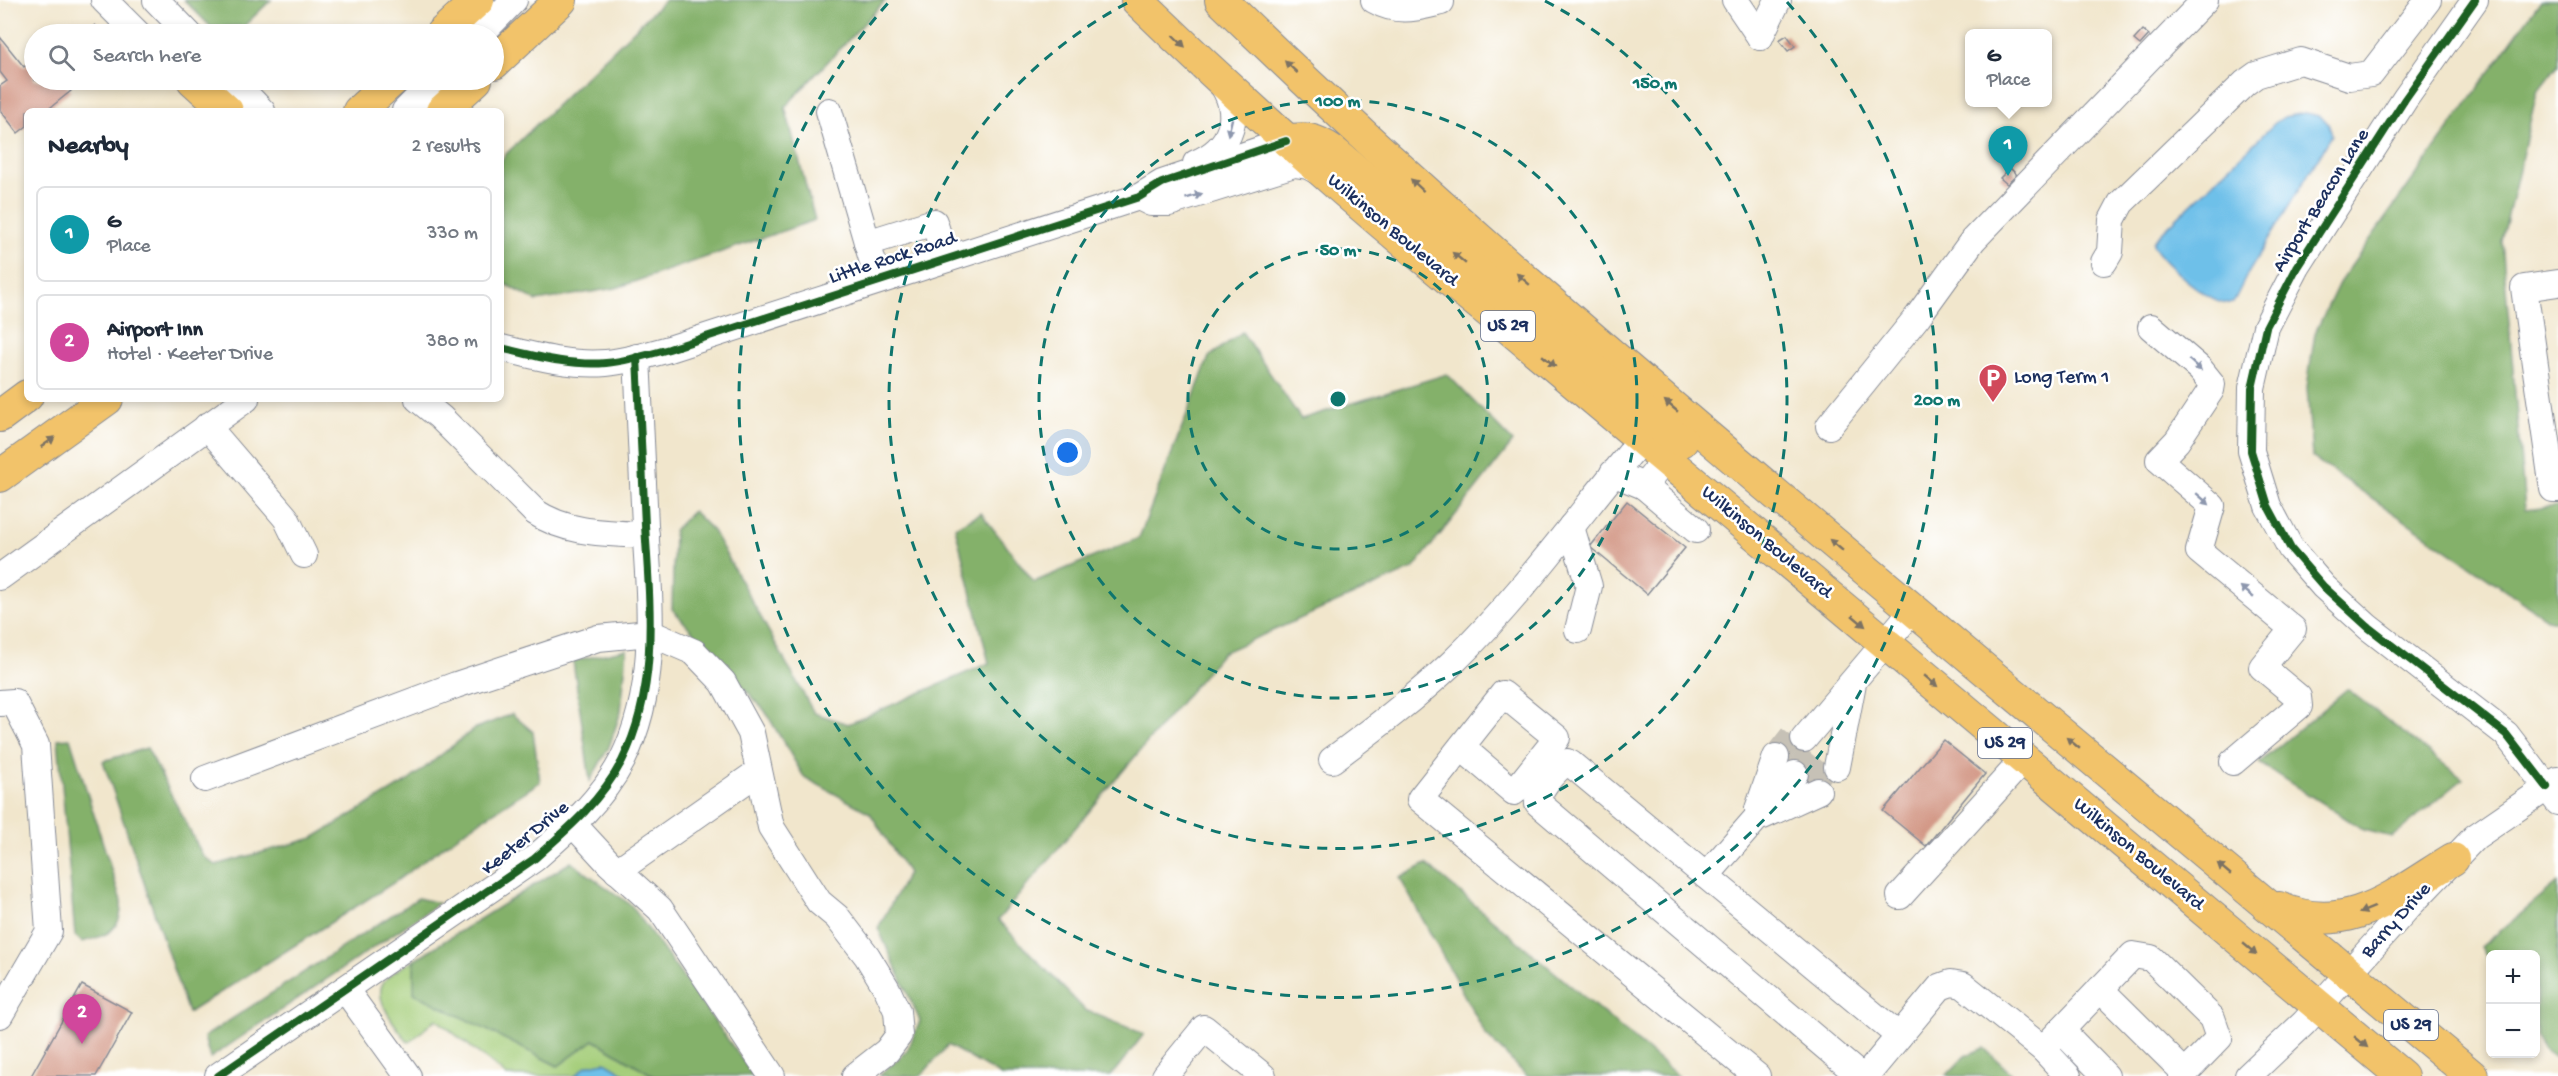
<!DOCTYPE html>
<meta charset="utf-8">
<style>
body{margin:0;font-family:"Gochi Hand",sans-serif;background:#f2f2f3;color:#1f2937}
.controls{position:absolute;right:18px;bottom:18px;display:grid;overflow:hidden;border-radius:9px;box-shadow:0 3px 9px #0003}
.controls button{width:54px;height:54px;display:grid;place-items:center;padding:0;border:0;border-bottom:2px solid #e0e1e3;background:#fff;color:#1f2937;font:30px sans-serif}
.you{position:absolute;left:1068px;top:453px;width:21px;height:21px;margin:-15px;border:4px solid #fff;border-radius:50%;background:#1a73e8;box-shadow:0 0 0 9px #1a73e833}
.badge{display:grid;place-items:center;width:39px;height:39px;border-radius:50%;background:#2563eb;color:#fff;font-size:20px;font-weight:700}
.pin{position:absolute;translate:-50% -50px;filter:drop-shadow(0 2px 3px #0008)}
.pin::after{content:'';position:absolute;top:32px;width:21px;height:18px;background:inherit;clip-path:polygon(0 0,100% 0,50% 100%)}
.popup{position:absolute;left:1965px;top:29px;width:87px;height:78px;box-sizing:border-box;display:grid;place-content:center;border-radius:9px;background:#fff;filter:drop-shadow(0 2px 4px #0005);font-size:20px;white-space:nowrap;color:#747a83}
.popup b{font-size:22px;color:#1f2937}
.popup::after{content:'';position:absolute;left:50%;top:100%;margin-left:-12px;border:12px solid transparent;border-top-color:#fff}
.list{margin:0;padding:0;list-style:none}
h2{display:flex;justify-content:space-between;align-items:center;height:78px;margin:0;padding:0 24px;font-size:26px}
h2 small{font-size:20px;font-weight:400;color:#747a83}
.list li{display:grid;grid-template-columns:39px 1fr auto;gap:18px;align-items:center;box-sizing:border-box;height:96px;margin:0 12px 12px;padding:0 12px;border:2px solid #e0e1e3;border-radius:9px}
.list b{display:block;font-size:22px;white-space:nowrap}
.list p{margin:0;font-size:20px;white-space:nowrap;color:#747a83}
.list em{font-size:20px;font-style:normal;color:#747a83}
.icon{flex:none;width:33px;height:33px;fill:none;stroke:currentColor;stroke-width:2;stroke-linecap:round;stroke-linejoin:round}
.map{position:relative;flex:none;width:2558px;height:1076px;overflow:hidden}
.search{position:absolute;background:#fff;box-shadow:0 3px 9px #0003;left:24px;top:24px;width:480px;height:66px;display:flex;align-items:center;gap:15px;box-sizing:border-box;padding:0 21px;border-radius:33px;color:#747a83;font-size:22px}
.panel{position:absolute;background:#fff;box-shadow:0 3px 9px #0003;left:24px;top:108px;width:480px;height:294px;border-radius:9px}
.map>svg:first-child{display:block}
.green{fill:#a5ce7a;stroke:#607e6c;stroke-width:1.5}
.forest{fill:#84b16a;stroke:#507064;stroke-width:1.5}
.water{fill:#6ec0e9;stroke:#4478a4;stroke-width:1.5}
.building{fill:#d19482}
.lines{fill:none;stroke-linecap:round;stroke-linejoin:round}
.minor-tunnel{stroke:#c6c1b6;stroke-width:26;stroke-dasharray:26 13;stroke-linecap:butt}
.minor-casing{stroke:#868a95;stroke-width:28}
.major-casing{stroke:#868a95;stroke-width:34}
.minor{stroke:#fff;stroke-width:26}
.major{stroke:#f2c36a;stroke-width:32}
.cycleway-casing{stroke:#fff;stroke-width:11}
.cycleway{stroke:#1b5e20;stroke-width:8}
.oneway{fill:#7c7263}
.oneway2{fill:#8d97ae}
.ring{fill:none;stroke:#0f766e;stroke-width:3;stroke-dasharray:10 8}
.labels{text-anchor:middle;dominant-baseline:central;stroke-width:5;stroke-linejoin:round;paint-order:stroke}
.shield{fill:#fff;stroke:#5f6d8e;stroke-width:1.5}
.shield-label{font-size:18px;font-weight:bold;fill:#1b2f5e}
.street-label{font-size:20px;fill:#1b2f5e;stroke:#fff}
.poi-label{font-size:20px;fill:#1b2f5e;stroke:#fff;text-anchor:start}
.centre{fill:#0f766e;stroke:#fff;stroke-width:3}
.ring-label{font-size:18px;text-anchor:middle;font-weight:bold;fill:#0f766e;stroke:#fff;stroke-width:5;stroke-linejoin:round;paint-order:stroke}
</style>
<div class="map">
<svg width="2558" height="1076" viewBox="0 0 2558 1076">
<rect width="100%" height="100%" fill="#fff"/>
<filter id="ink" filterUnits="userSpaceOnUse"><feTurbulence type="fractalNoise" baseFrequency=".0167" numOctaves="2"/><feDisplacementMap in="SourceGraphic" scale="12" xChannelSelector="R" yChannelSelector="G"/><feConvolveMatrix kernelMatrix="1 2 1 2 8 2 1 2 1" color-interpolation-filters="sRGB"/></filter>
<filter id="wash" filterUnits="userSpaceOnUse"><feTurbulence type="fractalNoise" baseFrequency=".008" numOctaves="4" result="noise"/><feDisplacementMap in="SourceGraphic" scale="24" xChannelSelector="R" yChannelSelector="G"/><feGaussianBlur stdDeviation="1.35" result="paint"/><feColorMatrix in="noise" values="0 0 0 0 0 0 0 0 0 0 0 0 0 0 0 0 0 1.4 0 .05"/><feComposite in="paint" operator="in"/></filter>
<g filter="url(#wash)">
<rect width="100%" height="100%" fill="#f1e6cc"/>
<path class="green" d="M 414,960 L 415,993 L 558,1066 L 594,1040 L 654,1076 L 629,1076 L 605,1062 L 586,1066 L 575,1076 L 507,1076 L 436,1019 L 410,1042 L 407,1041 C 397,1027 369,996 386,979 C 393,971 405,966 414,960 Z"/>
<g class="forest">
<polygon points="184,0 271,0 244,26 211,27"/>
<polygon points="665,0 886,0 785,107 815,220 616,288 537,301 501,282 501,161 506,154"/>
<polygon points="2541,0 2558,0 2558,65 2537,92 2502,241 2525,510 2558,506 2558,622 2548,619 2312,457 2307,387 2315,333 2339,283"/>
<polygon points="1242,332 1301,419 1447,374 1513,442 1413,569 1222,653 998,920 1085,1010 1144,1034 1111,1076 1001,1076 948,1045 921,1076 879,1076 907,1051 920,1021 878,928 908,873 870,813 804,777 765,711 672,609 674,530 693,511 713,531 814,713 848,724 989,663 955,527 981,513 1034,582 1139,538 1209,357"/>
<polygon points="627,649 621,711 609,747 590,781 573,661"/>
<polygon points="2347,689 2463,779 2392,837 2364,830 2259,763"/>
<polygon points="512,714 533,732 540,782 463,832 395,882 188,1013 103,761 147,748 203,856 216,865 313,838 408,781 474,729"/>
<path d="M 70,738 L 121,901 C 123,931 107,935 82,942 L 75,936 L 58,739 Z"/>
<polygon points="571,862 631,905 754,1076 654,1076 594,1040 558,1066 414,993 414,960"/>
<polygon points="1426,864 1678,1076 1527,1076 1486,1035 1400,878"/>
<polygon points="2558,883 2558,1060 2543,1049 2536,1037 2536,954 2490,954 2490,963 2481,947"/>
<polygon points="418,898 439,903 210,1058 204,1037"/>
<polygon points="1984,1048 2014,1076 1946,1076 1965,1056"/>
</g>
<g class="water">
<path d="M 2304,113 C 2320,115 2329,118 2332,135 L 2247,275 L 2233,303 C 2212,307 2163,263 2153,245 L 2154,240 L 2275,123 L 2284,117 Z"/>
<polygon points="605,1062 629,1076 575,1076 586,1066"/>
</g>
<g id="blocks">
<g class="building">
<polygon points="95,25 103,34 84,34"/>
<polygon points="2143,30 2149,35 2140,45 2134,40"/>
<polygon points="1787,35 1795,46 1788,51 1779,40"/>
<polygon points="0,37 24,67 34,59 34,80 61,80 71,91 46,111 27,111 27,126 18,133 0,110 0,86 7,81 0,72"/>
<polygon points="2010,168 2017,175 2007,184 2000,178"/>
<polygon points="1627,501 1685,548 1647,594 1590,547"/>
<polygon points="1943,740 1985,774 1926,846 1883,811"/>
<polygon points="82,985 132,1012 96,1076 31,1076"/>
</g>
</g>
</g>
<g filter="url(#ink)">
<use href="#blocks" fill-opacity="0" stroke="#868a95" stroke-width="1.5"/>
<g class="lines">
<g class="minor-tunnel">
<polyline points="1776,757 1795,733"/>
<polyline points="1795,774 1816,748"/>
<polyline points="1810,785 1829,761"/>
</g>
<g class="minor-casing">
<g id="minor">
<polyline points="104,0 138,34"/>
<polyline points="156,0 189,34"/>
<path d="M 1374,0 C 1398,14 1416,8 1441,2"/>
<polyline points="1735,0 1760,37"/>
<polyline points="2475,0 2405,99 2297,267 2266,327 2252,388 2251,451 2268,506 2291,549 2324,587 2368,627 2506,734 2558,802"/>
<polyline points="481,34 514,0"/>
<polyline points="1760,37 1778,0"/>
<polyline points="232,80 262,111"/>
<polyline points="405,111 436,80"/>
<polyline points="829,111 878,280"/>
<path d="M 1196,163 C 1233,148 1243,114 1220,81"/>
<polyline points="1139,197 1151,203 1169,203 1294,164 1308,166 1323,174"/>
<polyline points="867,243 934,222 946,259"/>
<polyline points="2104,262 2110,252 2112,220 2121,203 2245,83 2256,75 2301,61 2349,77 2371,74 2428,0"/>
<polyline points="2558,283 2524,288 2553,489 2558,489"/>
<polyline points="2151,327 2200,369 2212,384 2211,390 2177,441 2159,460 2212,506 2199,551 2293,629 2262,667 2298,697 2299,706 2233,762"/>
<path d="M 501,348 C 535,356 570,366 606,363 C 627,361 648,355 669,349 L 1139,197 L 1162,183 L 1286,141"/>
<path d="M 418,399 L 440,417 L 535,512 C 568,534 608,533 646,535"/>
<polyline points="207,426 286,518 304,555"/>
<polyline points="1829,426 1918,316 1973,240 2205,0"/>
<polyline points="1613,473 1644,486 1666,459"/>
<polyline points="1644,486 1696,530"/>
<polyline points="1571,527 1589,586 1578,630"/>
<polyline points="0,577 246,399"/>
<polyline points="0,703 14,702 36,745 49,931 0,1015"/>
<polyline points="1804,739 1913,610"/>
<polyline points="1461,747 1514,792 1557,738 1503,694 1420,799 1757,1076"/>
<path d="M 1332,760 C 1374,729 1415,698 1453,662 C 1523,594 1580,513 1642,439"/>
<polyline points="1837,767 1853,683"/>
<polyline points="205,779 456,685 598,638 650,633 694,652 723,682 751,733 771,827 819,902 837,917 867,956 887,989 897,1011 899,1035 887,1051 855,1076"/>
<polyline points="1758,809 1776,757"/>
<polyline points="1763,816 1818,791"/>
<polyline points="573,824 609,863 660,909 772,1076"/>
<polyline points="617,871 758,772"/>
<polyline points="1706,876 1795,774"/>
<polyline points="1900,896 2024,759"/>
<polyline points="345,989 408,1076"/>
<polyline points="2100,989 2185,1073"/>
<polyline points="2061,1030 2106,1076"/>
<polyline points="2043,1049 2133,955 2151,958 2212,1018 2219,1038 2182,1076"/>
<path d="M 218,1076 L 534,859 C 567,830 601,801 622,761 C 659,687 650,606 645,525 C 642,469 640,413 637,357"/>
<polyline points="1165,1076 1204,1028 1263,1076"/>
<path d="M 1860,1076 L 1538,803 C 1536,791 1556,769 1567,762 L 1571,764 L 1899,1036"/>
<polyline points="1866,1076 1940,987 1951,983 1963,985 2043,1049 2068,1076"/>
<polyline points="2248,1076 2304,1023 2409,906 2475,837 2558,780"/>
</g>
</g>
<g class="major-casing">
<g id="major">
<path d="M 1137,0 C 1256,116 1380,225 1509,328 L 2402,1076"/>
<path d="M 1221,0 C 1403,178 1596,343 1791,507 C 2017,698 2246,886 2472,1076"/>
<polyline points="441,34 478,0"/>
<polyline points="494,63 561,0"/>
<polyline points="193,80 227,111"/>
<polyline points="359,111 393,80"/>
<polyline points="442,111 476,80"/>
<path d="M 1287,141 C 1306,137 1316,140 1331,150 L 1663,428 L 1682,441"/>
<polyline points="0,416 27,396"/>
<polyline points="0,476 107,399"/>
<path d="M 2279,908 C 2347,938 2397,893 2453,859"/>
</g>
</g>
<use href="#minor" class="minor"/>
<use href="#major" class="major"/>
<g class="cycleway-casing">
<g id="cycleway">
<polyline points="2475,0 2405,99 2297,267 2266,327 2252,388 2251,451 2268,506 2291,549 2324,587 2368,627 2506,734 2547,787"/>
<path d="M 501,348 C 535,356 570,366 606,363 C 627,361 648,355 669,349 L 1139,197 L 1162,183 L 1286,141"/>
<path d="M 218,1076 L 534,859 C 567,830 601,801 622,761 C 659,687 650,606 645,525 C 642,469 640,413 637,357"/>
</g>
</g>
<use href="#cycleway" class="cycleway"/>
</g>
<defs><path id="oneway-solid" d="M-6-.8H1V-3.2L6.5 0L1 3.2V.8H-6Z" transform="scale(1.5)"/></defs>
<g class="oneway">
<use href="#oneway-solid" transform="translate(1179 41) rotate(44)"/>
<use href="#oneway-solid" transform="translate(1291 67) rotate(-137)"/>
<use href="#oneway-solid" transform="translate(1417 185) rotate(-137)"/>
<use href="#oneway-solid" transform="translate(1459 258) rotate(-140)"/>
<use href="#oneway-solid" transform="translate(1523 279) rotate(-139)"/>
<use href="#oneway-solid" transform="translate(1549 361) rotate(40)"/>
<use href="#oneway-solid" transform="translate(1671 406) rotate(-140)"/>
<use href="#oneway-solid" transform="translate(48 442) rotate(-36)"/>
<use href="#oneway-solid" transform="translate(1836 545) rotate(-140)"/>
<use href="#oneway-solid" transform="translate(1859 621) rotate(40)"/>
<use href="#oneway-solid" transform="translate(1931 681) rotate(40)"/>
<use href="#oneway-solid" transform="translate(2073 743) rotate(-140)"/>
<use href="#oneway-solid" transform="translate(2224 869) rotate(-140)"/>
<use href="#oneway-solid" transform="translate(2367 910) rotate(158)"/>
<use href="#oneway-solid" transform="translate(2250 949) rotate(40)"/>
<use href="#oneway-solid" transform="translate(2361 1042) rotate(40)"/>
</g>
<g class="oneway2">
<use href="#oneway-solid" transform="translate(1230 127) rotate(104)"/>
<use href="#oneway-solid" transform="translate(1194 196) rotate(-17)"/>
<use href="#oneway-solid" transform="translate(2195 365) rotate(42)"/>
<use href="#oneway-solid" transform="translate(2203 499) rotate(41)"/>
<use href="#oneway-solid" transform="translate(2247 592) rotate(-140)"/>
</g>
</g>
<g class="ring">
<circle cx="1338" cy="399" r="150"/>
<circle cx="1338" cy="399" r="299"/>
<path d="M1545 1A449 449 0 1 1 1131 1"/>
<path d="M1787 2A599 599 0 1 1 889 2"/>
</g>
<defs>
<g id="parking-pin" transform="scale(1.5)"><path d="M0 17L-7.5 6A9.5 9.5 0 1 1 7.5 6Z" fill="#d1495b" stroke="#fff"/><path d="M-3.5-5.5H1a3.5 3.5 0 0 1 0 7H-1V5.5H-3.5ZM-1-3.4V-.6H.8a1.4 1.4 0 0 0 0-2.8Z" fill="#fff"/></g>
</defs>
<g fill-rule="evenodd">
<use href="#parking-pin" x="1993" y="378"/>
</g>
<g class="labels">
<g class="shield">
<rect x="1481" y="311" width="54" height="30" rx="4.5"/>
<rect x="1978" y="728" width="54" height="30" rx="4.5"/>
<rect x="2384" y="1010" width="54" height="30" rx="4.5"/>
</g>
<g class="shield-label">
<text x="1508" y="326">US 29</text>
<text x="2005" y="743">US 29</text>
<text x="2411" y="1025">US 29</text>
</g>
<g class="street-label">
<text transform="translate(2322 201) rotate(-58)">Airport Beacon Lane</text>
<text transform="translate(1392 231) rotate(40)">Wilkinson Boulevard</text>
<text transform="translate(893 259) rotate(-18)">Little Rock Road</text>
<text transform="translate(1766 543) rotate(40)">Wilkinson Boulevard</text>
<text transform="translate(526 839) rotate(-39)">Keeter Drive</text>
<text transform="translate(2138 855) rotate(40)">Wilkinson Boulevard</text>
<text transform="translate(2397 921) rotate(-48)">Barry Drive</text>
</g>
<g class="poi-label">
<text x="2014" y="378">Long Term 1</text>
</g>
</g>
<circle cx="1338" cy="399" r="9" class="centre"/>
<g class="ring-label">
<text x="1655" y="88">150 m</text>
<text x="1338" y="106">100 m</text>
<text x="1338" y="255">50 m</text>
<text x="1937" y="405">200 m</text>
</g>
</svg>
<div class="controls">
<button>+</button>
<button>−</button>
</div>
<div class="you"></div>
<div class="pin badge" style="left:2008px;top:176px;background:#0f9aa8">1</div>
<div class="popup"><b>G</b>Place</div>
<div class="pin badge" style="left:82px;top:1044px;background:#d1479c">2</div>
<div class="search"><svg class="icon" aria-label="search" viewBox="0 0 24 24"><circle cx="10" cy="10" r="6"/><path d="M15 15l6 6"/></svg>Search here</div>
<section class="panel">
<h2>Nearby<small>2 results</small></h2>
<ul class="list">
<li><span class="badge" style="background:#0f9aa8">1</span><div><b>G</b><p>Place</p></div><em>330 m</em></li>
<li><span class="badge" style="background:#d1479c">2</span><div><b>Airport Inn</b><p>Hotel · Keeter Drive</p></div><em>380 m</em></li>
</ul>
</section>
</div>
